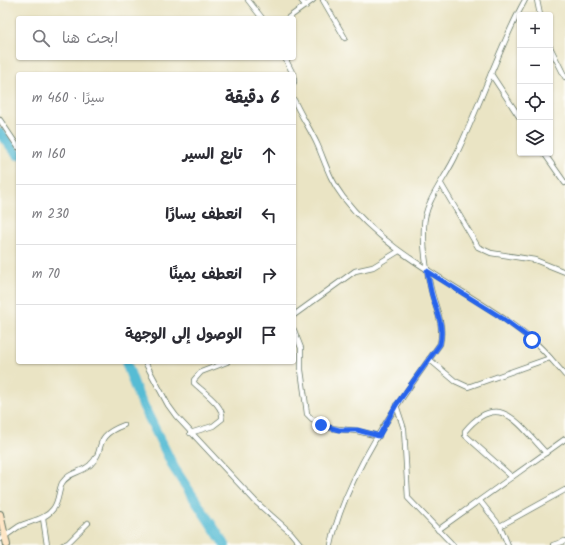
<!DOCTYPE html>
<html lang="ar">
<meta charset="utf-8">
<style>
body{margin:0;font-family:Kalam,"Playpen Sans Arabic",sans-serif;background:#f2f2f3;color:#2b2b33;direction:rtl}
.controls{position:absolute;right:12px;top:12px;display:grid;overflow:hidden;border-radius:4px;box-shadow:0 1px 3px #0004}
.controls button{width:36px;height:36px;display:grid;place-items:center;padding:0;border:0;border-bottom:1px solid #e1e1e2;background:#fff;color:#2b2b33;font:20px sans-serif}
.stop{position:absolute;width:12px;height:12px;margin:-9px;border:3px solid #2563eb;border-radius:50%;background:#fff}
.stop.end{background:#2563eb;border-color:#fff;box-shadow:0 1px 4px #0008}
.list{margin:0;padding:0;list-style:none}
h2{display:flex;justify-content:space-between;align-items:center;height:52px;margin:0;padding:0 16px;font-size:17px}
h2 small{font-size:13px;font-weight:400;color:#7c7c81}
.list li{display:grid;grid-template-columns:26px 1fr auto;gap:12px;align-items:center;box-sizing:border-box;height:60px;padding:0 16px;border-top:1px solid #e1e1e2}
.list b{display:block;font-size:15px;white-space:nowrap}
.list em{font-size:13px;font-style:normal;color:#7c7c81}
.icon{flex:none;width:22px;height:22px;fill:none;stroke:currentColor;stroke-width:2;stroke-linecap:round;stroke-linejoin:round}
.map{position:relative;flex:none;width:565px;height:545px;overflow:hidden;direction:ltr}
.search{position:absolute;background:#fff;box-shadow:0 1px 3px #0004;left:16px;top:16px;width:280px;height:44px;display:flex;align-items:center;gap:10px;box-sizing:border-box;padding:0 14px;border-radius:4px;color:#7c7c81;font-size:15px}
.panel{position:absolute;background:#fff;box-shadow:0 1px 3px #0004;left:16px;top:72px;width:280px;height:292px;border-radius:4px;direction:rtl}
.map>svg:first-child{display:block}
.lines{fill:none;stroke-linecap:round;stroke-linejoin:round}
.river{stroke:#56bcd4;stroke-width:10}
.street-casing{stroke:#676;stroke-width:6}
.secondary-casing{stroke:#676;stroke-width:8}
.street{stroke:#fff;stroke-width:4.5}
.secondary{stroke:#fee5c5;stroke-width:6}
.route{stroke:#2563eb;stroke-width:5}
</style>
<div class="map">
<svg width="565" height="545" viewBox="0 0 565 545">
<rect width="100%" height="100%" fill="#fdfcf7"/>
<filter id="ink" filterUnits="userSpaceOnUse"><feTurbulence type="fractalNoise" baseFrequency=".025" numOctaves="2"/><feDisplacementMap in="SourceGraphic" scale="8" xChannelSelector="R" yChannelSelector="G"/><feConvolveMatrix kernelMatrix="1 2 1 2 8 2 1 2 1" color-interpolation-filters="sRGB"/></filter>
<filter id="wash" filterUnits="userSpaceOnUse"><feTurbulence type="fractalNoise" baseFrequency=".012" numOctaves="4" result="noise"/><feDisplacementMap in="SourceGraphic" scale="16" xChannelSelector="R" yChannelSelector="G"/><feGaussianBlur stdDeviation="0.9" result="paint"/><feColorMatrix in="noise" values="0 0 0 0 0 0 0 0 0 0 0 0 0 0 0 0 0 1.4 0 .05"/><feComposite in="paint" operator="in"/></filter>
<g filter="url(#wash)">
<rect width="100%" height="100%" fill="#eae4c4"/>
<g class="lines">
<g class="river">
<polyline points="0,133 18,155"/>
<polyline points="126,362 138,395 174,468 225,545"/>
</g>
</g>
</g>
<g filter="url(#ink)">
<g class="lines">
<g class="street-casing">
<g id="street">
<polyline points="248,0 262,18"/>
<polyline points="301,0 306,6"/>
<polyline points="323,0 345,38"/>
<polyline points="537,0 540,15"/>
<polyline points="288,18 313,0"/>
<polyline points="550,47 565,77"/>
<polyline points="285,58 293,74"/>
<polyline points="491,74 520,118"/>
<polyline points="294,77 294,82"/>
<path d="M 294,100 C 301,116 311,130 318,146 C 326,165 330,180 343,197 C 393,262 471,289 532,340 C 545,350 554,363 565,375"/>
<polyline points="0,120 18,147"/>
<polyline points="544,153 565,183"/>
<polyline points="441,184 478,247 491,253 535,260 565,272"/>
<polyline points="294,315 355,271 373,267 399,251"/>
<polyline points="294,330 301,348 301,370 306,406 307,414 312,419 330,428 357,431 379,436"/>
<polyline points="429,359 455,381 468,387 550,358"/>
<polyline points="145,362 168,405 176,416 256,502 291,533 301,545"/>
<polyline points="396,405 404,429 408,498 453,545"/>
<path d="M 190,433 L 213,426 L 222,419 C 225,406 202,391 194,383 L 194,380 L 201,372 L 227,362"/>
<path d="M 512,477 L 465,435 L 465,431 C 500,389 519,425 546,453"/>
<polyline points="480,501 500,526 508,545"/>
<polyline points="43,518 47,545"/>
<polyline points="500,526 565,490"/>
<polyline points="438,530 565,439"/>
<path d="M 0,539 C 6,536 12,531 18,527 C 29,521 45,520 53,509 C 59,502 58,492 62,483 C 69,472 81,473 90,465 C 108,448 90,438 124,425"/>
<polyline points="63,545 68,543 88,523"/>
<path d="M 331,545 C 345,475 399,401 440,344 C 445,322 434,306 430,285 C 426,267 423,246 424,227 C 424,201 447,177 457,153 C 481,103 498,49 525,0"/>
<polyline points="553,545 565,541"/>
</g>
</g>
<g class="secondary-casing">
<polyline id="secondary" points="0,514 7,545"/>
</g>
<use href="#street" class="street"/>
<use href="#secondary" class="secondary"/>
</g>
</g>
<g class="lines" filter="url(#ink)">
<path class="route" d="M 321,425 L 339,430 L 357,430 L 379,436 L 396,405 L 440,344 C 444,326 438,315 433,299 C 430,290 429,280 427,271 L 499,316 L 532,340"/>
</g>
</svg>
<div class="controls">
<button>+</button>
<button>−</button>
<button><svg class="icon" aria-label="locate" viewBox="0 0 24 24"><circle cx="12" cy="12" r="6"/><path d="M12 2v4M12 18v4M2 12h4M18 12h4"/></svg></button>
<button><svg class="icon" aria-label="layers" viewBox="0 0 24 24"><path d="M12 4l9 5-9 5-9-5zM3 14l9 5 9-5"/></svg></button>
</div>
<div class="stop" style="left:532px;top:340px"></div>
<div class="stop end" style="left:321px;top:425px"></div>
<div class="search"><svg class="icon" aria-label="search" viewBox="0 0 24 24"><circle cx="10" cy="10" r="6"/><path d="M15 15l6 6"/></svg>ابحث هنا</div>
<section class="panel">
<h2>6 دقيقة<small>سيرًا · 460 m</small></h2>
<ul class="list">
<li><svg class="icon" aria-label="ahead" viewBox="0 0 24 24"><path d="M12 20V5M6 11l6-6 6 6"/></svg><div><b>تابع السير</b></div><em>160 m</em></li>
<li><svg class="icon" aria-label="left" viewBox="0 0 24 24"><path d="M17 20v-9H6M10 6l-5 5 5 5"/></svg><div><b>انعطف يسارًا</b></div><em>230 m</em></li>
<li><svg class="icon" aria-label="right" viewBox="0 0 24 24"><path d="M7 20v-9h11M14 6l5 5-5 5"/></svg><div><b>انعطف يمينًا</b></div><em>70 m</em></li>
<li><svg class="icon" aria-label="arrive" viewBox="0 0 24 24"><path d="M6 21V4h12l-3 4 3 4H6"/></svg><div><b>الوصول إلى الوجهة</b></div></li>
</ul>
</section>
</div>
